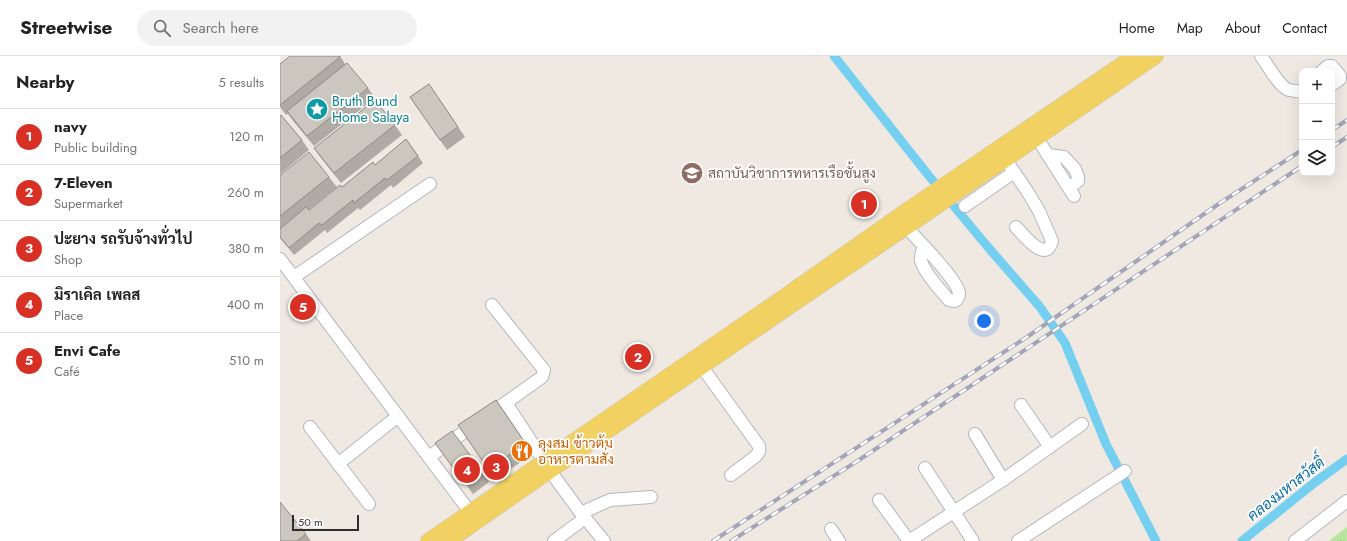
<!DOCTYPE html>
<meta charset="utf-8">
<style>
body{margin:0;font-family:Jost,Sarabun,sans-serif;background:#f2f2f2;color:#222}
.controls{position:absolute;right:12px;top:12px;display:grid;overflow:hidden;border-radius:8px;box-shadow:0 4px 16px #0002}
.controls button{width:36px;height:36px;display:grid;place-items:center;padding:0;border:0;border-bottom:1px solid #e0e0e0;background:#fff;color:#222;font:20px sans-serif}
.scale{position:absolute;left:12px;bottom:10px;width:67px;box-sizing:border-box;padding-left:4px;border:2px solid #2e2e2e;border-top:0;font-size:11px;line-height:14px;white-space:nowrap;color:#2e2e2e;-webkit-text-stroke:3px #fff;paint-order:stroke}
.you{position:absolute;left:704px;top:265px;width:14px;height:14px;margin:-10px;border:3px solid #fff;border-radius:50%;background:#1a73e8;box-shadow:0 0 0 6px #1a73e833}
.badge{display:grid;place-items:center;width:26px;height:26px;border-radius:50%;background:#d93025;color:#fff;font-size:13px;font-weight:700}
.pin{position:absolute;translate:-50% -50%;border:2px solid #fff;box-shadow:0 1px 4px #0006}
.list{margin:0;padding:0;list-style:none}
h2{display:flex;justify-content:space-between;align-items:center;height:52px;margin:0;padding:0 16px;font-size:17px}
h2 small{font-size:13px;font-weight:400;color:#767676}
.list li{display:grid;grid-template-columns:26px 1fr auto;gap:12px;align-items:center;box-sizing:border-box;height:56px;padding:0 16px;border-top:1px solid #e0e0e0}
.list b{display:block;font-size:15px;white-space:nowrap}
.list p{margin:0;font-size:13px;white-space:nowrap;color:#767676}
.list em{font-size:13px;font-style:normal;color:#767676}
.icon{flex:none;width:22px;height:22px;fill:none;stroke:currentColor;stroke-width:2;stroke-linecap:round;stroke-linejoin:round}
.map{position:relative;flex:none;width:1067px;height:485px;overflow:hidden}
header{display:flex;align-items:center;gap:24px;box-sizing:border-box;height:56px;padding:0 20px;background:#fff;border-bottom:1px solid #e0e0e0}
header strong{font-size:19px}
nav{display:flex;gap:22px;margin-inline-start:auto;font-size:14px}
.search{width:280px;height:36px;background:#f2f2f2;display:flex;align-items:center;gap:10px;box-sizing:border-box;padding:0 14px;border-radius:22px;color:#767676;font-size:15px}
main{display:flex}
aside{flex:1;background:#fff}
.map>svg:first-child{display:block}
.grass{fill:url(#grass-tufts)}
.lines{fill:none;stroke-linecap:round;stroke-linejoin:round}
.canal{stroke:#75cff0;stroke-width:9}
.minor-casing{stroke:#b4b7c1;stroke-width:14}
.major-casing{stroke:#c9c9c9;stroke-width:16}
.minor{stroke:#fff;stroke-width:12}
.major{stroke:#f2d163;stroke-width:15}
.rail-casing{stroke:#a3a6b8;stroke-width:4}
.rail{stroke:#fff;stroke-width:2.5;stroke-dasharray:8;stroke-linecap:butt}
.wall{fill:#afaba4}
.building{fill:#cbc7bf;stroke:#8e8b86}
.labels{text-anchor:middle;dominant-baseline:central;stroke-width:3.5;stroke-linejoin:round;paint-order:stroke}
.culture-label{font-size:14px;fill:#0d838f;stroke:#fff;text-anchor:start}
.education-label{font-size:14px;fill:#785e54;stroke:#fff;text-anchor:start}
.food-label{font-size:14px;fill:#c56008;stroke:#fff;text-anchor:start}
.water-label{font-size:15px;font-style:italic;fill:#0d6fa3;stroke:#fff}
</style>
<header>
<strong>Streetwise</strong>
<div class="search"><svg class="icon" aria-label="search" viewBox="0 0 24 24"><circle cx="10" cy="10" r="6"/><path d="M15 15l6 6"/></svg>Search here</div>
<nav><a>Home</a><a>Map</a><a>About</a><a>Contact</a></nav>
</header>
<main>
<aside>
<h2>Nearby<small>5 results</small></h2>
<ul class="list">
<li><span class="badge">1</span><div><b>navy</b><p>Public building</p></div><em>120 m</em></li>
<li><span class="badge">2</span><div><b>7-Eleven</b><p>Supermarket</p></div><em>260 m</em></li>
<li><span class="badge">3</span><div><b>ปะยาง รถรับจ้างทั่วไป</b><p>Shop</p></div><em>380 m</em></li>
<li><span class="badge">4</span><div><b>มิราเคิล เพลส</b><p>Place</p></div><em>400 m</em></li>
<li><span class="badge">5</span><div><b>Envi Cafe</b><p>Café</p></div><em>510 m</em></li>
</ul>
</aside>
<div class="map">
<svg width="1067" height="485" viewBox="0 0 1067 485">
<defs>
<pattern id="grass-tufts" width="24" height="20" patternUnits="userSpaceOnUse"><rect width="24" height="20" fill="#b6e59e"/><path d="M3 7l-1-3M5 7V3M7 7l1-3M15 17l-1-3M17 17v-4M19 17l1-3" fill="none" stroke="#9dc588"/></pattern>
</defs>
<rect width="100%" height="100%" fill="#efe9e1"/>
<polygon class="grass" points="1067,471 1067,485 1049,485"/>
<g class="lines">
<g class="canal">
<polyline points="554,0 649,120 707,190 760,251 785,287 826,388 876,485"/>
<polyline points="962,485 1034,427 1067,403"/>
</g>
<g class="minor-casing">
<g id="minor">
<path d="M 981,0 C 988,9 999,31 1009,34 C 1013,35 1018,35 1022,36"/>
<polyline points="1042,15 1048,10 1052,10 1060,20 1060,23 1052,29"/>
<polyline points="757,82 794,140"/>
<polyline points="768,99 784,101 795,113 798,121 798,125 789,132"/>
<path d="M 726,104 L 747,135 L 759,155 L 772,185 C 766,209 743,178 736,171"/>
<polyline points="685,150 734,116"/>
<path d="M 626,171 C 637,183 677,223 679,237 C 679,241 678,243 675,245 L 669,244 C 661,235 645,218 641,205 C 640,200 642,195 644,190"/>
<polyline points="0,203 190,456"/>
<polyline points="14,221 150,128"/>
<path d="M 422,311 L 479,390 C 480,395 479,396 476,400 L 451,419"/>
<polyline points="226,347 264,405"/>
<polyline points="741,349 770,391"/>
<polyline points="30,371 89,448"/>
<polyline points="695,378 723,424"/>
<polyline points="149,401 262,321 264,314 212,249"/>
<polyline points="58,408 118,360"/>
<polyline points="645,412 693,485"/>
<polyline points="270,415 301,457 324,485"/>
<polyline points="599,444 629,485"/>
<polyline points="301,457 330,444 371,441"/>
<polyline points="551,473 559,485"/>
<polyline points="274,485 305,462"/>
<polyline points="629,485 723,424 802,368"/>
<polyline points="738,485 845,415"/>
<polyline points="1015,485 1067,445"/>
</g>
</g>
<g class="major-casing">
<g id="major">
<polyline points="148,485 505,240 623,157 854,0"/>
<path d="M 169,485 C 403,321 641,163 876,0"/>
</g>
</g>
<use href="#minor" class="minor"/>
<use href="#major" class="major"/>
<g class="rail-casing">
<g id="rail">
<polyline points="1052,74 1067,64"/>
<polyline points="1052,91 1067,81"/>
<polyline points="433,485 747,281 940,147 1022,94"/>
<polyline points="451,485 579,404 1022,110"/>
</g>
</g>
<use href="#rail" class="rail"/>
</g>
<g class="wall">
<polygon points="60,0 65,8 88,32 95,42 34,90 14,66 8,58 6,59 0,51 0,8"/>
<polygon points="149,28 185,81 167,94 130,41"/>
<polygon points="0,60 22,84 29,94 0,118"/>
<polygon points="115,69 122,79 61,127 41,102 34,92"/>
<polygon points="126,83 143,107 113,132 111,129 80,154 78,152 47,177 45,174 14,199 0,182 0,119 49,121 57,131 28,154 29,154 95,109"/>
<polygon points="216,344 253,398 215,423 178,369"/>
<polygon points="155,387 199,411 209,426 193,438"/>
<polygon points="26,478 31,485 0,485"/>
</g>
<g class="building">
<polygon points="10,0 60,0 60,1 0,49 0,8"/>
<polygon points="67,7 88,32 27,80 7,55"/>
<polygon points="149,28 178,71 160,84 130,41"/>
<polygon points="95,44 115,69 54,117 34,92"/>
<polygon points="1,59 22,84 0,102 0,60"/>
<polygon points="126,83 138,100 107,124 105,122 74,147 73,144 42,169 39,167 9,192 0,181 0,173 26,151 29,154 60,129 62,131 93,106 95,109"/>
<polygon points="29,96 49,121 0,160 0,119"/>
<polygon points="216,344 246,388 208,413 178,369"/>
<polygon points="172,375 199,411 182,424 155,387"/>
<polygon points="0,446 26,478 17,485 0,485"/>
</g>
<defs>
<g id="sight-disc" transform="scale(1.15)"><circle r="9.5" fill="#0f9aa8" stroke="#fff"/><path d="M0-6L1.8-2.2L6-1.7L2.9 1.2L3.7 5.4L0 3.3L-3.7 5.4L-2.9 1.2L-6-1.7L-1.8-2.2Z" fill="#fff"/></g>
<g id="university-disc" transform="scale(1.15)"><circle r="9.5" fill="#8d6e63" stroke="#fff"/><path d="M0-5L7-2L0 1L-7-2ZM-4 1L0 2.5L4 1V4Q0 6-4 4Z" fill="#fff"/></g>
<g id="restaurant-disc" transform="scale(1.15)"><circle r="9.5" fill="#e8710a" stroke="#fff"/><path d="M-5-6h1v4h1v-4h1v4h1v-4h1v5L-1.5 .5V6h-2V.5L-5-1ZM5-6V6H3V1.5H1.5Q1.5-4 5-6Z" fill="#fff"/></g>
</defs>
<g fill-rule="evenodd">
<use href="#sight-disc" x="37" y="53"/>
<use href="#university-disc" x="412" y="117"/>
<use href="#restaurant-disc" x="242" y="395"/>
</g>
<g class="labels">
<g class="culture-label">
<text x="52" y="45">Bruth Bund<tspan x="52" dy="16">Home Salaya</tspan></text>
</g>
<g class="education-label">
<text x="428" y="117">สถาบันวิชาการทหารเรือชั้นสูง</text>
</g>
<g class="food-label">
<text x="258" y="387">ลุงสม ข้าวต้ม<tspan x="258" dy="16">อาหารตามสั่ง</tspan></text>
</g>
<g class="water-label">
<text transform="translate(1006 433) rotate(-38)">คลองมหาสวัสดิ์</text>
</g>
</g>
</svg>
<div class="controls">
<button>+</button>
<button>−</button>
<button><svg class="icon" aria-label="layers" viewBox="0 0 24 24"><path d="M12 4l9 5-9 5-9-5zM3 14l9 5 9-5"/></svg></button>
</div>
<div class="scale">50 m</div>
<div class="you"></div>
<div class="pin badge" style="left:584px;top:148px">1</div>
<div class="pin badge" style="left:358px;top:301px">2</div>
<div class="pin badge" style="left:216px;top:411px">3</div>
<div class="pin badge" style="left:187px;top:414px">4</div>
<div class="pin badge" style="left:23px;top:251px">5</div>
</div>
</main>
